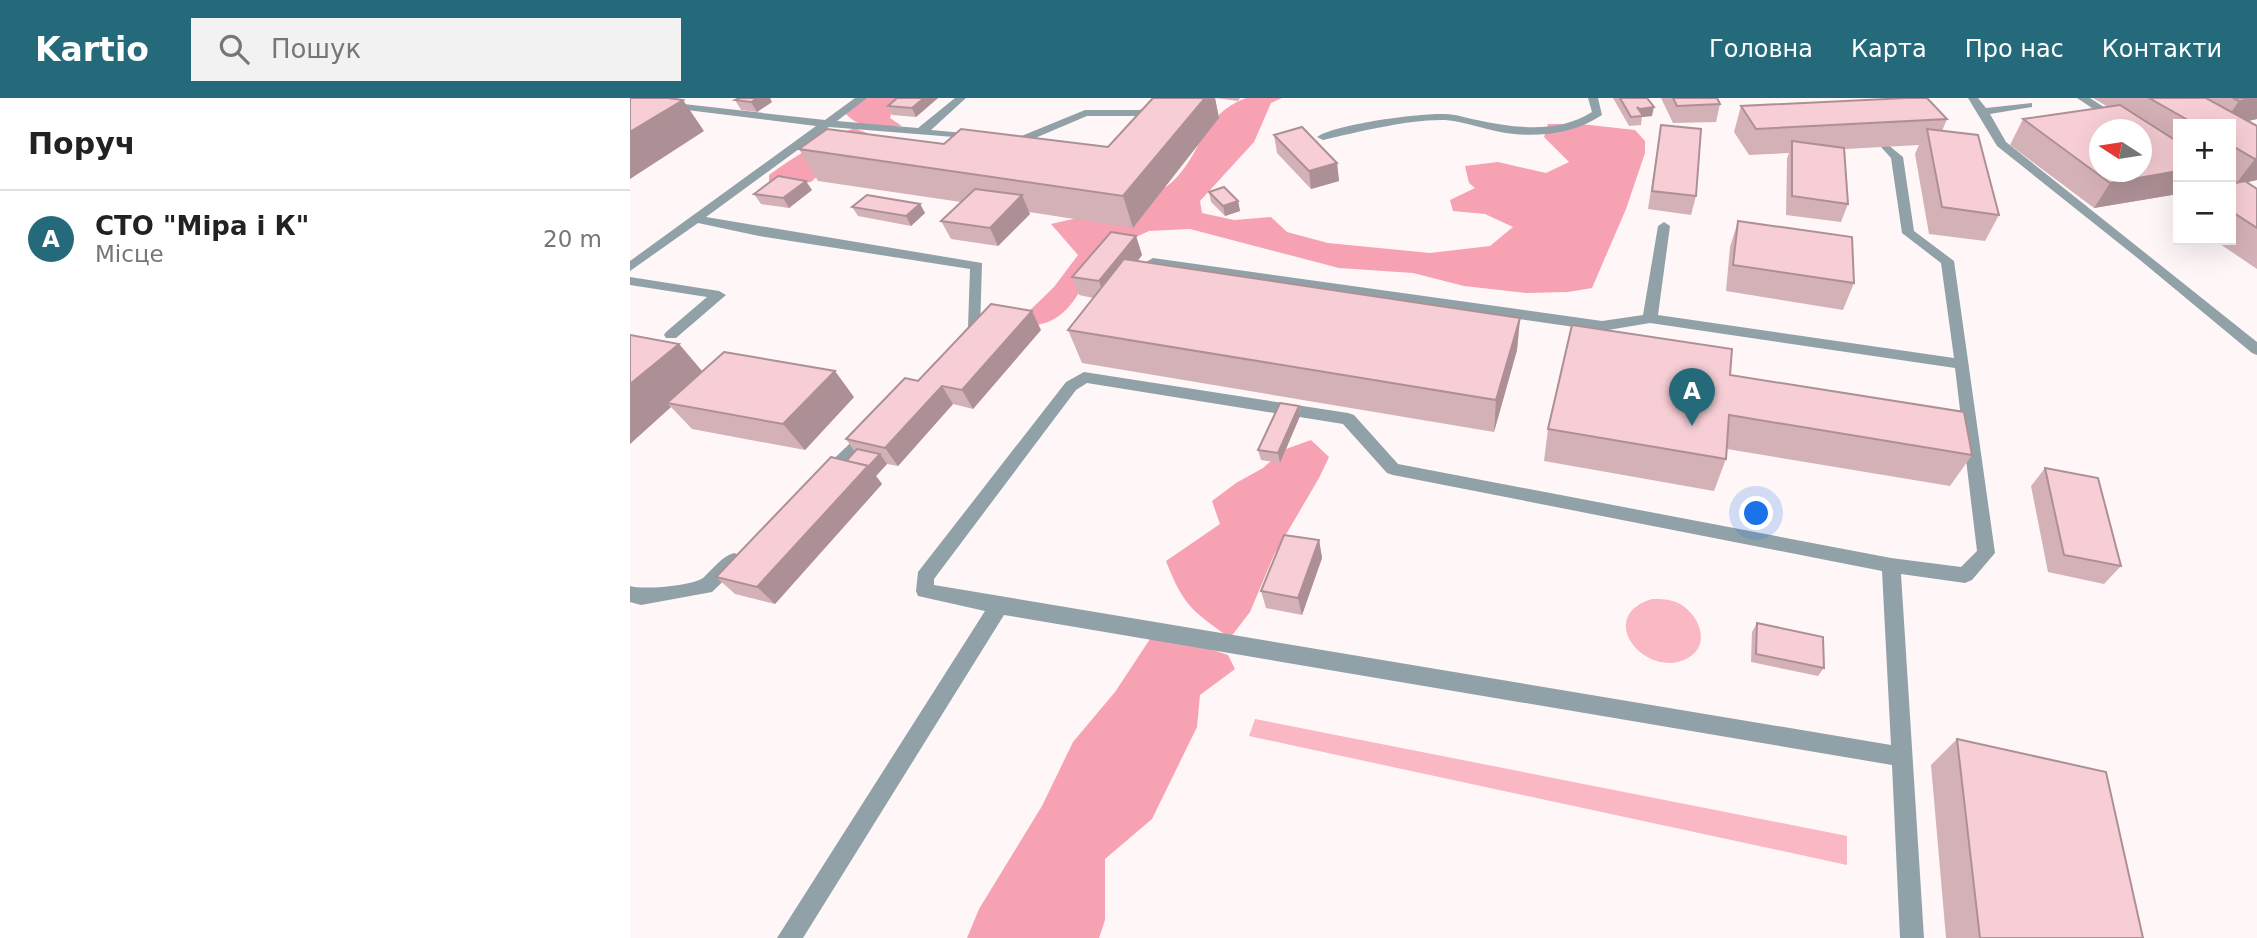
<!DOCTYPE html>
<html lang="uk">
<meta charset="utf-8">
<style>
body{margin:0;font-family:"DejaVu Sans",sans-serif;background:#f2f2f2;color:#222}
.controls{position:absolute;right:21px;top:21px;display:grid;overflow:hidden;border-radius:0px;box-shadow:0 7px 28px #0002}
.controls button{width:63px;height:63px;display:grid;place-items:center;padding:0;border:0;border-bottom:2px solid #e0e0e0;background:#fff;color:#222;font:35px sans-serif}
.compass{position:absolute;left:1459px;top:21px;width:63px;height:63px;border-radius:50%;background:#fff;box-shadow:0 7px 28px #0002;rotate:282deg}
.you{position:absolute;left:1127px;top:416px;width:24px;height:24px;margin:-18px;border:5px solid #fff;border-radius:50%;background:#1a73e8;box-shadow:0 0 0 10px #1a73e833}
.badge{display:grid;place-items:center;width:46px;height:46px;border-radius:50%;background:#256a7a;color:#fff;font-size:23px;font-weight:700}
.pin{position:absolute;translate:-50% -58px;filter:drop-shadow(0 2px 4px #0008)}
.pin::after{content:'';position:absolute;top:37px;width:24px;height:21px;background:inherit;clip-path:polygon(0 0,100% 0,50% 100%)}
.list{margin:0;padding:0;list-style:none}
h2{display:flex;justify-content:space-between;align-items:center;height:91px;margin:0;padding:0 28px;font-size:30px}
h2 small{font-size:23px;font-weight:400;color:#767676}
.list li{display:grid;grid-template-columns:46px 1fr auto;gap:21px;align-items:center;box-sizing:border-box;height:98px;padding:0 28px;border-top:2px solid #e0e0e0}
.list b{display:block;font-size:26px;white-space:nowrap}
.list p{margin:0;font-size:23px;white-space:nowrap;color:#767676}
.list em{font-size:23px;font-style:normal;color:#767676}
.icon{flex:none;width:38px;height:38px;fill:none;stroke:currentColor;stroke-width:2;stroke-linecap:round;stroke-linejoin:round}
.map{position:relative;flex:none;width:1627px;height:840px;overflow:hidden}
header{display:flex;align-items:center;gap:42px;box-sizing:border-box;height:98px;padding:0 35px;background:#256a7a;color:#fff}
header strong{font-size:33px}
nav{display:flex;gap:38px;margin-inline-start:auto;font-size:24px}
.search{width:490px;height:63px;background:#f2f2f2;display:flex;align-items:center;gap:18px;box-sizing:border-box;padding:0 24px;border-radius:0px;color:#767676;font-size:26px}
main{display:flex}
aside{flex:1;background:#fff}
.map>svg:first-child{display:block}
.green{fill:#fab8c4}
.forest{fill:#f6a2b2}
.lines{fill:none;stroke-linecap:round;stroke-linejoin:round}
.minor{fill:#90a2a7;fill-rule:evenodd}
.wall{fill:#d4b1b7}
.shaded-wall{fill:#ad9095}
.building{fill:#f7ced5;stroke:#ad9095;stroke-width:2;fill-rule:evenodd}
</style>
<header>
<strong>Kartio</strong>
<div class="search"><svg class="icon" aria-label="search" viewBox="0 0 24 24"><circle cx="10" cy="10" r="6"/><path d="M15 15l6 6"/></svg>Пошук</div>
<nav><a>Головна</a><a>Карта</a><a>Про нас</a><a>Контакти</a></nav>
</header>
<main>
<aside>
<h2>Поруч<small></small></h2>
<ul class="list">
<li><span class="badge">A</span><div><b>СТО &quot;Міра і К&quot;</b><p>Місце</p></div><em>20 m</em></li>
</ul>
</aside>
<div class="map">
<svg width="1627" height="840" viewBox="0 0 1627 840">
<rect width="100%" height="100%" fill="#fff6f8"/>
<g class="green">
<path d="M 1022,501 C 1031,501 1040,501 1048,505 C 1069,515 1082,547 1058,560 C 1017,583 963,519 1022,501 Z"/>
<polygon points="625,621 1217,738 1217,767 619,638"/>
</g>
<g class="forest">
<path d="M 231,0 L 276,0 L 262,13 L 260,20 L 272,28 C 252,29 230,32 216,16 Z"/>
<path d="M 616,0 L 652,0 L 641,5 L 624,44 L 570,103 L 572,115 L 604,122 L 641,119 L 657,134 L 698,145 L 800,155 L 860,148 L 883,129 L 855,116 L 823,113 L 820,102 L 845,90 L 839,85 L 835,68 L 868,64 L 916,75 L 939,64 L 914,39 L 918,26 L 951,26 L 1005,32 L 1015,43 L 1015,55 L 996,111 L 962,190 L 938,194 L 896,195 L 834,188 L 783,175 L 709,170 L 560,131 L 519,133 L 468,156 C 455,184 441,223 406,227 L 395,217 L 424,189 L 448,157 L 421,126 C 455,118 524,106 547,79 C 575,48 572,17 616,0 Z"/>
<path d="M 224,30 L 250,40 L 193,73 L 181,84 L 139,89 L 139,77 C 166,57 192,42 224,30 Z"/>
<path d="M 681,342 L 699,359 L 689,380 L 644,457 L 620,514 L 600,540 C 562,512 554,509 536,463 L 590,426 L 582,403 L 606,385 L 633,370 L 653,352 Z"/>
<polygon points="522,538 555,543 598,557 605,571 570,597 567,629 522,721 475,761 475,822 469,840 337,840 349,811 412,708 443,644 485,594"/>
</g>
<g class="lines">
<g class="minor">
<polygon points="0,0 195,22 225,0 237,0 207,23 288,30 325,0 336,0 301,32 345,36 349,37 349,41 199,29 76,119 352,165 350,233 334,246 327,241 338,229 340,171 129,138 68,125 0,173 0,163 186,28 0,5"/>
<polygon points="549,0 565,0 510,18 457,18 391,46 376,45 370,42 376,39 389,39 455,12 509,12"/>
<path d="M 958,0 L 968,0 L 972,17 C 947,34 914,39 884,36 C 861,34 838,24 815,22 C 780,21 727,34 693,42 L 687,39 C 705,26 790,15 815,16 C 825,16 836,20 847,22 C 885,30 927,36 962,14 Z"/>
<polygon points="1338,0 1348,0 1356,10 1402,5 1402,9 1360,16 1376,44 1627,244 1627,257 1622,255 1510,162 1367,48"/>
<polygon points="1447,0 1460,0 1509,32 1495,32"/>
<path d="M 1257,46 L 1273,59 L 1284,133 L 1324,163 L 1365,455 L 1342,482 L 1335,485 L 1271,476 L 1294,840 L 1270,840 L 1262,667 L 374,517 L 173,840 L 147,840 L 355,513 L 288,498 L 286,493 L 288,474 L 436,284 L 454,274 L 718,315 L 724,317 L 768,366 L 1261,460 L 1331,469 L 1347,453 L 1325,270 L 1020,225 L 972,233 L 523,168 L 516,164 L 523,160 L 972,223 L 1013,217 L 1028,128 L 1034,124 L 1040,128 L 1028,217 L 1324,260 L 1311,165 L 1272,135 L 1261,60 L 1251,49 ZM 457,285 L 713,326 L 757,375 L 763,377 L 1252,473 L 1261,647 L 304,487 L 304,481 L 446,292 Z"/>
<polygon points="0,179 89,193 96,197 46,240 36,240 34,237 36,234 77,199 0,187"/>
<polygon points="240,330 246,332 248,336 246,340 203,381 191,381 189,377 191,373 234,332"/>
<path d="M 104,455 L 110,457 L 113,462 L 110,467 L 82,494 L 11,507 L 0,504 L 0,488 C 13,492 62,488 73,480 C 83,471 91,459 104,455 Z"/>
</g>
</g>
<g class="wall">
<polygon points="308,0 286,19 262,17 258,8"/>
<polygon points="523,0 610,0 608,3 585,0 589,20 503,130 399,114 400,116 368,148 321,141 311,123 331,104 188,83 169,51 314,46 478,49"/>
<polygon points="983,0 1017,0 1022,18 1012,19 1011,27 999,28"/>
<polygon points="1031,0 1087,0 1090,6 1086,24 1043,25"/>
<polygon points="1463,0 1627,0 1627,21 1618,23 1627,28 1627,82 1616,84 1627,91 1627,171 1584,142 1601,142 1601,86 1604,85 1601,84 1601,26 1548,26 1548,96 1464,110 1380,47 1393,21 1478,9"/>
<polygon points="105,2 142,4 127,14 111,12"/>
<polygon points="1111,8 1317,21 1312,33 1369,117 1355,143 1299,136 1285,56 1289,47 1215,51 1218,106 1211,124 1156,117 1157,61 1159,55 1119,57 1104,34"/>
<polygon points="1031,27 1066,98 1061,117 1018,111"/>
<polygon points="644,37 707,65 709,83 681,91 647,55"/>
<polygon points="182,92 159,110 131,106 124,96"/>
<polygon points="579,94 608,103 610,113 595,118 581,104"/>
<polygon points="290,106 295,115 281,128 228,118 222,109"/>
<polygon points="1108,123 1224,185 1213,212 1096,193 1100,149"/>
<polygon points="506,138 512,157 508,163 890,220 887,252 864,334 452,265 438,232 463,200 449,197 442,179"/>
<polygon points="411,232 343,311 323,306 268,368 257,366 246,378 252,386 145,506 105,496 86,479 216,363 225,354 216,341 288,283"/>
<polygon points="0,237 49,246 72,273 224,299 175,352 62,331 41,309 0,346"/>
<polygon points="1100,277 1342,357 1320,388 1097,351 1096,361 1084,393 914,363 918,331"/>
<polygon points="669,308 670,318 650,365 631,362 628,352"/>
<polygon points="1415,370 1491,468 1474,486 1418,474 1401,388"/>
<polygon points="689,442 692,460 672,517 636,510 631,493"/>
<polygon points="1127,525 1194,570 1188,578 1121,564 1122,534"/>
<polygon points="1327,641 1513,840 1316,840 1301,667"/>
</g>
<g class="shaded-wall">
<polygon points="128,0 140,0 142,4 127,14 121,4"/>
<polygon points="294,0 308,0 286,19 282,10"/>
<polygon points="575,0 585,0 589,20 503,130 493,98"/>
<polygon points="1627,0 1627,21 1601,27 1593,26 1609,3"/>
<polygon points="53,2 74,33 0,81 0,34"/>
<polygon points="1024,9 1022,18 1012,19 1013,18 1009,18 1010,11"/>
<polygon points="1627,60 1627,82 1605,87 1625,61"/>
<polygon points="707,65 709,83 681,91 679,73"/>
<polygon points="1548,73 1548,96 1464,110 1480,85"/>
<polygon points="176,83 182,92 159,110 153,100"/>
<polygon points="392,97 400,116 368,148 360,130"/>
<polygon points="608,103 610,113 595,118 593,108"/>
<polygon points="290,106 295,115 281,128 276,118"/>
<polygon points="506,138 512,157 475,202 469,183"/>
<polygon points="402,213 411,232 343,311 332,292"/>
<polygon points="890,220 887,252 864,334 866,302"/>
<polygon points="49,246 77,279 37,305 41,309 0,346 0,286"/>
<polygon points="205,273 224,299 175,352 153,326"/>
<polygon points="312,288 323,306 268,368 255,350"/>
<polygon points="669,308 670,318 650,365 648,355"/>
<polygon points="250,356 257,366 246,378 252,386 145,506 127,489"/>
<polygon points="689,442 692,460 672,517 668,500"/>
</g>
<g class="building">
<polygon points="0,0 38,0 53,2 0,34"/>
<polygon points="109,0 128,0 121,4 105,2"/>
<polygon points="267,0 294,0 282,10 258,8"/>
<polygon points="523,0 575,0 493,98 169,51 197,31 314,46 331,31 478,49"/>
<polygon points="990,0 1017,0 1024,9 1010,11 1007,9 1013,18 1001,19"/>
<polygon points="1043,0 1087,0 1090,6 1047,8"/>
<polygon points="1277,0 1297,0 1317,21 1126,31 1111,8"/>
<polygon points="1519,0 1576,0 1627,28 1627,60 1625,61 1601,47 1601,26 1565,26"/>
<polygon points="1603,0 1627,0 1609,3"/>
<path d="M 1490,7 L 1548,44 L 1548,73 L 1480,85 L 1393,21 ZM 1469,32 L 1511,32 L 1511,74 L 1469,74 Z"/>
<polygon points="1031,27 1071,31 1066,98 1022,93"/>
<polygon points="672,29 707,65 679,73 644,37"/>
<polygon points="1297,31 1348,37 1369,117 1312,109"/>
<polygon points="1162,43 1214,50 1218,106 1162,98"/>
<polygon points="148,78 176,83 153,100 124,96"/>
<polygon points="1615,83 1627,91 1627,130 1601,113 1601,86"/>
<polygon points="594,89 608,103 593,108 579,94"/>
<polygon points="345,91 392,97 360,130 311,123"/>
<polygon points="237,97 290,106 276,118 222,109"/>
<polygon points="1108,123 1222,139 1224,185 1103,167"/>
<polygon points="481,134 506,138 469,183 442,179"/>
<polygon points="494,161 890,220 866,302 438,232"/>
<polygon points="361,206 402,213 332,292 312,288 255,350 216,341 275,280 288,283"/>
<polygon points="942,227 1102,251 1100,277 1334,314 1342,357 1099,317 1096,361 918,331"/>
<polygon points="0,237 49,246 0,286"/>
<polygon points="94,254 205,273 153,326 37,305"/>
<polygon points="650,305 669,308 648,355 628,352"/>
<polygon points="227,351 250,356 239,368 216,363"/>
<polygon points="201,359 238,368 127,489 86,479"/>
<polygon points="1415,370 1468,380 1491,468 1434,457"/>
<polygon points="654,437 689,442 668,500 631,493"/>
<polygon points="1127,525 1193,539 1194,570 1126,556"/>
<polygon points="1327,641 1476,674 1513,840 1350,840"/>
</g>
</svg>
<div class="controls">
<button>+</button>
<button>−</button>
</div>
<svg class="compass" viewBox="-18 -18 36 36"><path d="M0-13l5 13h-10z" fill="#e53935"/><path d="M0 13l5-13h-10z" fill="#767676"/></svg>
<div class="you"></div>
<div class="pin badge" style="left:1062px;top:328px">A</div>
</div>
</main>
